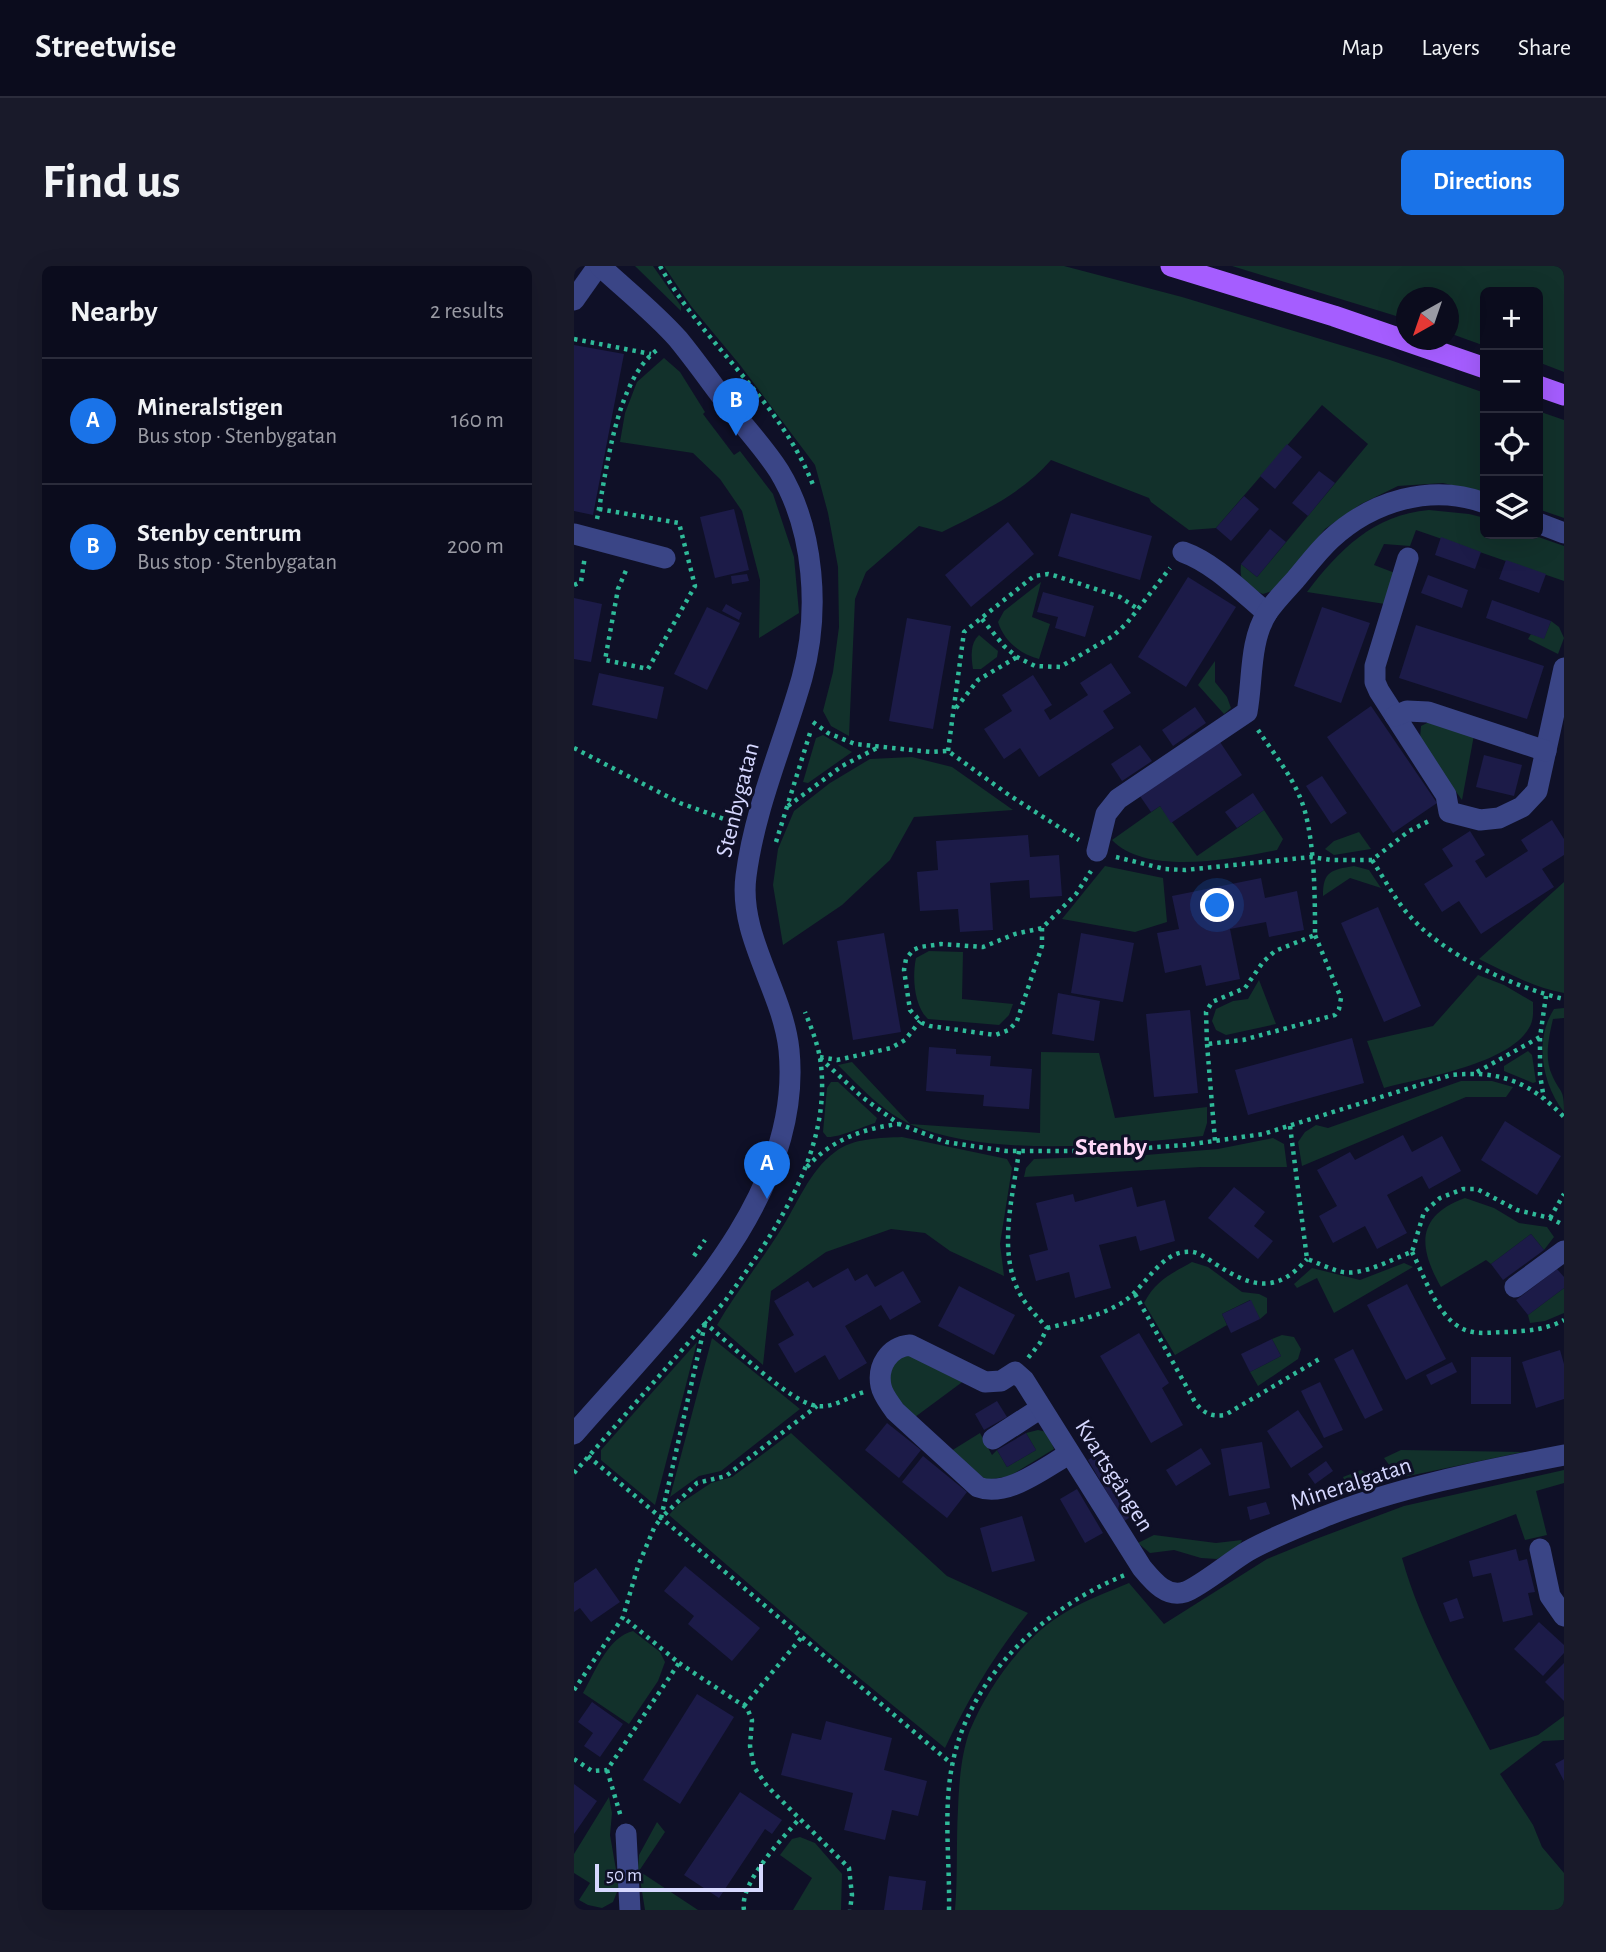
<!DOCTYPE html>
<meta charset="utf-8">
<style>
body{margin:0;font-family:"Alegreya Sans",sans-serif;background:#191a2a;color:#f1f3f6}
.controls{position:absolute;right:21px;top:21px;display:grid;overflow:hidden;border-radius:10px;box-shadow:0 7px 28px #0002}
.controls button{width:63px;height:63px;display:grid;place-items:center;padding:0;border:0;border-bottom:2px solid #2b2c3b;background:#0b0c1d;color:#f1f3f6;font:35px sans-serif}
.compass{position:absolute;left:822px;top:21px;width:63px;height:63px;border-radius:50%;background:#0b0c1d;box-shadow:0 7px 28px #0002;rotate:220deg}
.scale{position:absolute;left:21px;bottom:18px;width:168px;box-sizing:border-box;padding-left:7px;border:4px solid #d6d8ff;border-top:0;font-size:19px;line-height:24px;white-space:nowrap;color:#d6d8ff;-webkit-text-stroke:5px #0f1027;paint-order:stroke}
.you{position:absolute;left:644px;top:640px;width:24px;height:24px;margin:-18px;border:5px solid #fff;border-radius:50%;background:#1a73e8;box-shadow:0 0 0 10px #1a73e833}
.badge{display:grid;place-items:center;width:46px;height:46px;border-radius:50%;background:#1a73e8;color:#fff;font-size:23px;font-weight:700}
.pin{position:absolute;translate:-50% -58px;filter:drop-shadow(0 2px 4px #0008)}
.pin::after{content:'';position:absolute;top:37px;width:24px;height:21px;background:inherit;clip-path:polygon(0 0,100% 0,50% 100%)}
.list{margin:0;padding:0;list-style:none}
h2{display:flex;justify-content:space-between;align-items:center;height:91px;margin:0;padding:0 28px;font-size:30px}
h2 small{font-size:23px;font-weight:400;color:#9a9ba4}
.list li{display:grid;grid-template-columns:46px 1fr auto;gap:21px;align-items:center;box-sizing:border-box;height:126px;padding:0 28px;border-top:2px solid #2b2c3b}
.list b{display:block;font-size:26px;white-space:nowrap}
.list p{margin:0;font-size:23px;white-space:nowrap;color:#9a9ba4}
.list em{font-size:23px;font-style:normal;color:#9a9ba4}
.icon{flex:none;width:38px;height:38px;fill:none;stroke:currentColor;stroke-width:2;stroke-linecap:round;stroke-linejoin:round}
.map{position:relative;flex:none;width:990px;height:1644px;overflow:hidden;border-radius:10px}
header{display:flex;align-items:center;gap:42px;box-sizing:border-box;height:98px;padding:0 35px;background:#0b0c1d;border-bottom:2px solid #2b2c3b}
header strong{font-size:33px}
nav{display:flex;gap:38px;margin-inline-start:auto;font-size:24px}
.intro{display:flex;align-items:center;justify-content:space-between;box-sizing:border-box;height:168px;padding:0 42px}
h1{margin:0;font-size:49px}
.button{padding:18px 32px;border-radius:10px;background:#1a73e8;color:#fff;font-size:24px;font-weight:700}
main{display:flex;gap:42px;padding:0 42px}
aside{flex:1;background:#0b0c1d;border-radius:10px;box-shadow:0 7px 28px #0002}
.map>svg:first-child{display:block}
.green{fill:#12312b}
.building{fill:#1c1b48}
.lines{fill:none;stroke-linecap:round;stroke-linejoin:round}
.path{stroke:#2fba99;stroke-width:4.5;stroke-dasharray:3.5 5;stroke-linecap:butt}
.minor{stroke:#3a4586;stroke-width:21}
.major{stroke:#a55dff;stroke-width:21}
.labels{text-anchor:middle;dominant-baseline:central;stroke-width:6;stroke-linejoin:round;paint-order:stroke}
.street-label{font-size:24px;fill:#d6d8ff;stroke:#0f1027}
.neighbourhood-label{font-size:26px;font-weight:bold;fill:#ffd8f8;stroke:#0f1027}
</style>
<header>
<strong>Streetwise</strong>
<nav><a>Map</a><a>Layers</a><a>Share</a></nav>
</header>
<div class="intro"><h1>Find us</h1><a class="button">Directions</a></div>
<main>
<aside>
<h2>Nearby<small>2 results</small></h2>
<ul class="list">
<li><span class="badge">A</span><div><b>Mineralstigen</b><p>Bus stop · Stenbygatan</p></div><em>160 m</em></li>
<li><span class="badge">B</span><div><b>Stenby centrum</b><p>Bus stop · Stenbygatan</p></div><em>200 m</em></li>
</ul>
</aside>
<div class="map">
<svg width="990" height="1644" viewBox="0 0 990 1644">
<rect width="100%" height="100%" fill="#0f1027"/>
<g class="green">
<polygon points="61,0 79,0 107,40 107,45"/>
<path d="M 90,0 L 490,0 L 608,31 L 816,94 L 911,127 L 911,227 L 869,217 L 824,220 L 787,238 L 751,263 L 701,324 L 689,328 C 672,320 665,318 667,298 L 683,311 L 794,178 L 748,139 L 642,262 L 615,264 L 577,236 L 575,232 L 477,194 C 449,227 406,247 368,266 L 345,260 L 292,306 L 281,333 L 275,470 L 257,460 L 249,445 L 259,406 L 265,361 L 264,301 L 254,247 L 241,199 L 166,99 L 117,40 Z"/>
<polygon points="658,0 990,0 990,106 964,96 964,26 911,26 911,80 875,67 874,32 832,32 832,53"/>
<polygon points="90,92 106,106 131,146 129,148 160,189 166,185 199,228 220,291 225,347 185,372 186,314 168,245 146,213 119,187 46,176 51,147 63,116"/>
<polygon points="964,145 990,154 990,252 964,243"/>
<path d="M 855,244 L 895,248 L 911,252 L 911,268 L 956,268 L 990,280 L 990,315 L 842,264 L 836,280 L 810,278 L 800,299 L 821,307 L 811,338 L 733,326 C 765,284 799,249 855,244 Z"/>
<path d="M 467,316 L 458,351 L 476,358 L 465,393 C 446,388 430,375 424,356 L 430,345 Z"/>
<polygon points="977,355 985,361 990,372 984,388 954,373 957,368 970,372"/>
<path d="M 405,369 L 424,385 L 423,391 L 407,403 L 399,403 C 397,391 396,377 405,369 Z"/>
<polygon points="641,395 641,416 653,431 657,442 650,448 624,419"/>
<polygon points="857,455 900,469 888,534 853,485 846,473 847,460"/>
<polygon points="249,469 278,486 234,517 229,516 242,472"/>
<polygon points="338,491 378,501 439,544 340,551 316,594 268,639 209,679 199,619 204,583 220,545 256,517 296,493"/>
<path d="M 586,540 L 623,590 L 690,544 L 709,573 L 703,584 C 659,593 572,610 538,574 Z"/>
<polygon points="785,566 797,583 760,589 751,583 760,575"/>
<polygon points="531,600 589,612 593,656 561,666 488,653"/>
<path d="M 780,600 L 795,604 L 807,622 L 776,612 L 749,630 C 749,605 757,604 780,600 Z"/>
<path d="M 990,616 L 990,727 C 960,722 932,706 905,693 Z"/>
<path d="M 355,685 L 389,686 L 388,733 L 439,738 L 435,749 L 425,759 L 354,753 C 340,740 338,711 342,692 Z"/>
<path d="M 904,709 L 930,719 L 959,736 C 959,746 960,754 955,762 C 935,798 848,812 810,822 L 793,775 L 859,760 Z"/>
<polygon points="685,714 702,758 652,769 642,764 638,755 642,743 659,735 674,733"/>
<path d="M 990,742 L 990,752 L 979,753 C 975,770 970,792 978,809 C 986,828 990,821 990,846 C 968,818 960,774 980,743 Z"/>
<polygon points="954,785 958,789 962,816 959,817 930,805 930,800"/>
<path d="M 467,786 L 525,787 L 541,852 L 633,841 L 633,857 L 629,870 C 543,879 418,892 338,859 C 310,847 285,820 264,799 L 278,796 L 336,858 L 466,867 Z"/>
<polygon points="887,815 918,815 939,821 932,831 892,831 728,900 724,876 731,866 742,859 754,862"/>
<path d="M 257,816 L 264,816 L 303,852 L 301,857 C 288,861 264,872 253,871 L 249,866 L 253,822 Z"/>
<path d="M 328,871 L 433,893 L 438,902 L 426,978 L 430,1010 L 376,985 L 351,967 L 317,963 L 252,986 L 197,1025 L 189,1099 L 143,1059 C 162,1026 186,997 206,965 C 223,939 235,905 261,886 C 278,872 307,872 328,871 Z"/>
<polygon points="699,872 710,878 713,901 627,901 450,911 452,902 460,893 572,889 644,883"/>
<path d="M 891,932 L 920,942 L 945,957 L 973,961 L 980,971 L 970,984 L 957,968 L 917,998 L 912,994 L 867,1021 C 844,981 842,950 891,932 Z"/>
<path d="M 618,996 L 634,1001 L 668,1026 L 685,1028 L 693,1032 L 693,1047 L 686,1053 L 676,1034 L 648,1048 L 653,1059 L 601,1089 L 570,1037 C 582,1014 597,1008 618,996 Z"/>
<polygon points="830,997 839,1001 760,1047 743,1012 723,1022 720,1018 738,1002 786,1014"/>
<polygon points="990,1022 990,1047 971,1055 956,1057 954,1049"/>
<polygon points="708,1069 720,1071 727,1083 724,1093 684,1120 676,1106 707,1090 698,1073"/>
<polygon points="138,1072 226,1143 147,1205 125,1210 96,1231"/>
<polygon points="123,1076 81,1239 27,1194 27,1184"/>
<polygon points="339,1087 391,1114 341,1151 315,1124 316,1098 326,1088"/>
<polygon points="464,1164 473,1166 480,1183 436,1210 412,1214 377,1185 406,1167 418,1189 423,1184 433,1201 462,1184 452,1167"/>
<path d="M 217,1167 L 373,1310 L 454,1347 C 420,1389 394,1433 371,1482 L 256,1388 L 95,1249 L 104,1239 L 137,1217 L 158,1211 Z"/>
<polygon points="827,1184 949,1186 825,1212 810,1192"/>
<polygon points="787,1204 794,1209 795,1217 790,1225 776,1227 769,1211"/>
<path d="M 990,1204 L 990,1217 L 962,1225 L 973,1269 L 951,1274 L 942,1248 L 828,1292 C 847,1360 883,1422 916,1484 L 964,1469 L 990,1450 L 990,1474 L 969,1475 L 926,1508 L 959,1559 L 968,1581 L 990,1607 L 990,1644 L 381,1644 C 384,1610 382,1577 384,1543 C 385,1518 387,1488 396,1464 C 415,1419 449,1371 492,1346 C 511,1334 534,1326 555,1317 L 590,1358 L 693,1293 L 742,1273 L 830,1240 Z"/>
<polygon points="580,1269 642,1277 668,1274 665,1281 643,1293 627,1292 600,1284 576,1287 564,1277"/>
<path d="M 59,1365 L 86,1386 L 91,1396 L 84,1415 L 55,1458 L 9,1427 C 21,1406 34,1371 59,1365 Z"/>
<polygon points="35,1531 38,1547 36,1569 45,1621 39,1636 28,1642 14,1639 5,1634 16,1617 0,1607 0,1588"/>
<polygon points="83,1556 91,1566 65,1605 124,1644 71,1644 64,1601 65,1589"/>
<polygon points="226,1571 241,1577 268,1608 267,1644 219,1644 238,1612 206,1589 218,1573"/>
</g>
<g class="building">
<polygon points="0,79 50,88 19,249 0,245"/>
<polygon points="713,178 728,191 701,223 686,210"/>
<polygon points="745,205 761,217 734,250 718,237"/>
<polygon points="670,230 685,243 657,275 642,262"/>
<polygon points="160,243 175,304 141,312 126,251"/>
<polygon points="497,247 578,270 566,314 484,290"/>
<polygon points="434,256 460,288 397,341 371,309"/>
<polygon points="696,263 712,276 683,311 667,298"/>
<polygon points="867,271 907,286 901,303 861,289"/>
<polygon points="932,294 972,308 965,327 925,313"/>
<polygon points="173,308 175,315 158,318 157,310"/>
<polygon points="854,309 894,324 888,342 847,327"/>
<polygon points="614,311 662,341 612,421 564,391"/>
<polygon points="469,326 520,340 511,371 481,362 484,351 463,346"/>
<polygon points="0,332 28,338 17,396 0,393"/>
<polygon points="918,334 977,355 970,373 912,352"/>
<polygon points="152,338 168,347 165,354 148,345"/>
<polygon points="133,341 166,357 133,424 100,408"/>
<polygon points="748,341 796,357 767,437 720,420"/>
<polygon points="333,352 377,360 359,463 315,455"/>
<polygon points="842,359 970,400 953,453 825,412"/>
<polygon points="537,397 557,427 529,445 540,462 465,511 446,482 430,493 410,463 438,445 428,429 459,409 478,439 470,444 476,454 514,429 506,417"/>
<polygon points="25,407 90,421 83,453 18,439"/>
<polygon points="797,440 863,537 819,567 753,471"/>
<polygon points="621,441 632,457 599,480 588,464"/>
<polygon points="646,476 668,509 597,557 586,540 577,546 566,530"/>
<polygon points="566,479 578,495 548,515 537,498"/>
<polygon points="910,489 948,499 940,530 902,521"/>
<polygon points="748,510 773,547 757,558 732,520"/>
<polygon points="679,527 690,544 663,562 651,546"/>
<polygon points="978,554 990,573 990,589 968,603 980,621 907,668 885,635 868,646 850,618 879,600 868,583 896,565 911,589 901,595 912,612 954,585 947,574"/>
<polygon points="454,569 456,591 485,589 488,630 456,632 455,614 416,617 419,664 386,666 384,643 346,645 343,606 364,604 362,575"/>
<polygon points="687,612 691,632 723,625 730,664 695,671 692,656 656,663 666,713 632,720 627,699 591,707 583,667 605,663 598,630"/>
<polygon points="804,641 847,740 810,756 767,657"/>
<polygon points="310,667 327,766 279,774 263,675"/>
<polygon points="507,667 560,677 549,736 497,727"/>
<polygon points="484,727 526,735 520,775 478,768"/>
<polygon points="616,744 624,827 580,831 572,748"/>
<polygon points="778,772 790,817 674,849 661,804"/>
<polygon points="355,781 382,783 382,788 417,790 416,800 458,803 455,843 409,840 410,829 352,825"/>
<polygon points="931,855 987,890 963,929 907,894"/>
<polygon points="829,869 838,886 868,870 887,905 855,923 848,910 813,929 833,967 803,983 791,960 759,977 745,950 763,940 743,904 776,886 781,894"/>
<polygon points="558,921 563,941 591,934 601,975 566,985 562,970 525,979 537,1022 501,1032 495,1006 462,1015 455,989 474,984 462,937 499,928 501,936"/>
<polygon points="660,921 691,946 680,960 699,975 684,993 634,952"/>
<polygon points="957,968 970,984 929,1014 917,998"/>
<polygon points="274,1002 281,1015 293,1008 301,1021 329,1005 347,1036 316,1054 307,1039 271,1060 293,1097 265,1114 251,1089 221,1107 204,1078 220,1069 200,1035 234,1015 239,1022"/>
<polygon points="983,1003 990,1011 990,1022 954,1049 942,1034"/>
<polygon points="833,1018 872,1093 832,1114 793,1039"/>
<polygon points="385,1020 441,1049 420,1089 364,1060"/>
<polygon points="677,1034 686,1053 657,1067 648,1048"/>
<polygon points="565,1067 595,1117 588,1122 609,1159 577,1177 526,1090"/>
<polygon points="698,1073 707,1090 676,1106 667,1088"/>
<polygon points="779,1083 809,1144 791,1153 760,1093"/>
<polygon points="986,1084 990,1098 990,1133 962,1142 948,1096"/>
<rect x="897" y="1091" width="40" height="47"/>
<polygon points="878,1096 883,1106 857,1119 852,1109"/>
<polygon points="746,1116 769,1164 750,1172 727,1125"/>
<polygon points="423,1135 433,1151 410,1164 401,1148"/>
<polygon points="724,1144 749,1181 717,1202 693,1165"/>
<polygon points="313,1157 347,1184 325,1212 291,1184"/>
<polygon points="452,1167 462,1184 433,1201 423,1184"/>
<polygon points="688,1176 696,1222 655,1230 647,1183"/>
<polygon points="627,1182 637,1198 602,1220 592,1204"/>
<polygon points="531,1183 567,1245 550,1255 514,1194"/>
<polygon points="349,1190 393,1226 373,1252 328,1216"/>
<polygon points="752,1195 759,1205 741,1218 734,1208"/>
<polygon points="503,1223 529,1267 511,1277 486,1233"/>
<polygon points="692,1236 696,1248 676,1254 673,1241"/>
<polygon points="448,1250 461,1295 418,1306 406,1262"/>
<polygon points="942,1283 945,1295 953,1293 961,1326 954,1327 959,1349 929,1356 917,1307 899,1311 895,1295"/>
<polygon points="111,1300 186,1362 158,1395 114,1358 120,1350 90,1325"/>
<polygon points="22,1302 46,1336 17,1356 6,1342 0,1346 0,1317"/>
<polygon points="883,1332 890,1352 876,1356 869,1337"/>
<polygon points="965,1356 990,1379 990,1387 969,1410 940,1383"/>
<polygon points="990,1397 990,1435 971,1416"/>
<polygon points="123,1428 160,1451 106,1538 69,1514"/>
<polygon points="18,1436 49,1458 26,1491 10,1480 19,1467 4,1456"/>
<polygon points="252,1455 318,1472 310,1504 353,1515 344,1550 318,1544 311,1574 270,1564 279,1527 207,1509 218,1467 247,1474"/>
<polygon points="990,1493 990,1515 981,1498"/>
<polygon points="0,1518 23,1535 0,1568"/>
<polygon points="166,1526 208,1554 198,1568 191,1563 145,1632 110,1609"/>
<polygon points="315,1610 352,1615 348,1644 310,1644"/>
</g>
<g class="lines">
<g class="path">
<path d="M 86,0 C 129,78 206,134 239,219"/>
<polyline points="0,73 77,88"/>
<polyline points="25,243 105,257 121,320 74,403 31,394 44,323 53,302"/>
<path d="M 23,253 C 33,204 42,110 86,82"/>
<polyline points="0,319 7,316 11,290"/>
<polyline points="408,353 430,380 443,391 461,400 486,401 539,370 553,357 596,302"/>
<polyline points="382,442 404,414 443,391"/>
<polyline points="239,456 254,467 281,478 357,486 374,485 435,529 505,574"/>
<path d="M 684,464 C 698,485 715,506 725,529 C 741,563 741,631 741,669 L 701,685 L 689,696 L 671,722 L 638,736 L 632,746 L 633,778 L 669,774 L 761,749 L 765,743 L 767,732 L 741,669"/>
<polyline points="0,482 106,537 164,558"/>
<polyline points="374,485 390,366 460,310 474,308 482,310 546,331 564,343"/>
<polyline points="214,540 268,500 303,482"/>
<polyline points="202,576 236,467"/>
<polyline points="542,591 591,603 611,604 737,591 758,594 798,594 835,565 857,554"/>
<path d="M 798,594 C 810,612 820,632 834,648 C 869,689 939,721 990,733"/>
<polyline points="468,662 468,680 443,755 435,764 421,769 356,760 348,757 336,744 330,704 332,693 339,684 346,681 367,678 409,681 441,668 468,662 502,628 517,605"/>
<polyline points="966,772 966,809 970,833"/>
<polyline points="633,778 641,875"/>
<polyline points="246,791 263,794 317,782 331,774 346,755"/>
<path d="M 246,792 L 288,831 L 325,858 L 372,876 L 432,885 L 530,885 L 612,879 L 689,868 L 877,809 C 926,804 956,816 990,851"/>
<polyline points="903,806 966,771 972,730"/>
<path d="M 716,860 L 733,993 C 744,997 754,1002 764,1005 C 787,1012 817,993 838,986 L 850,946 L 866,932 L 889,923 L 903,923 L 943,944 L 976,952 L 990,959"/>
<path d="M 445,885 C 439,931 423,985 446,1028 C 453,1041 464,1051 473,1062 L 466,1077 L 454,1092"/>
<path d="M 233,901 C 257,874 290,862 325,858"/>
<polyline points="976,952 990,928"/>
<path d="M 838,986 C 852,1013 866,1061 899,1066 C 909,1068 921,1066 932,1066 C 953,1065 971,1064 990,1054"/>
<polyline points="120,990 131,974"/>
<path d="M 561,1028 L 621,1136 C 629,1147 637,1151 651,1149 L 747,1092"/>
<path d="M 130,1056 C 154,1076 216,1137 243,1140 C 260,1142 274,1131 290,1126"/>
<polyline points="131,1058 87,1252 123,1217 152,1210 243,1140"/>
<path d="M 473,1062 C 499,1056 527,1050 549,1036 C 570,1023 585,988 611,986 C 622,984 631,991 640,997 C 676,1021 702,1029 733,993"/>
<polyline points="14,1190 378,1498"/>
<path d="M 0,1207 L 151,1035 C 202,965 260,882 246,792 C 243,776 237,761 231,746"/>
<polyline points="105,1397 173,1442 178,1454 176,1480 180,1501 193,1520 275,1602 278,1629 276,1644"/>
<polyline points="0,1424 49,1351 64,1300 80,1262 87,1252"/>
<polyline points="170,1440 227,1372"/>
<polyline points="0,1493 18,1505 33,1504 105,1397 49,1351"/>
<polyline points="33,1504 47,1551"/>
<path d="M 170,1644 C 165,1617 209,1572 226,1552"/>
<path d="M 375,1644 C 376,1597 369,1546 378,1500 C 395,1410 470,1342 551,1309"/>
</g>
<g class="minor">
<polyline points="0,34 24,0"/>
<polyline points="964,257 990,267"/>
<polyline points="0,268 91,292"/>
<path d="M 609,286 C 640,297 668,326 693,347"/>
<polyline points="834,292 801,400 801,416 805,425 872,529 875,546 906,554 925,552 948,541 963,525 990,402"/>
<polyline points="821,450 833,445 854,446 972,485"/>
<path d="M 523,585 L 532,548 L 544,533 L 673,446 C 679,414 675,376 693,347 C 701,335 712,324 721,314 C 733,300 744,285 757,273 C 798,235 857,217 911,237"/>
<polyline points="941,1021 990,985"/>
<path d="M 0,1168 C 90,1064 230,935 215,784 C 209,725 164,670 172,610 C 181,541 209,479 228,412 C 246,347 241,264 205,205 C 191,183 172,163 156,142 C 139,119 122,95 104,73 C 81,47 52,24 26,0"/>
<polyline points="419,1173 467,1142"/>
<path d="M 495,1188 C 470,1202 433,1232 404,1221 L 321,1145 C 316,1137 309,1130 307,1120 C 303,1100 315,1081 336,1079 L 411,1116 L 427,1115 L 441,1106 L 450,1114 L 568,1302 C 579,1315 592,1332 611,1326 C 627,1320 657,1295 674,1285 C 697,1272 723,1262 747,1252 C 820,1222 912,1204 990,1189"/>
<polyline points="966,1283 976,1330 990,1350"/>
<polyline points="52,1568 56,1644"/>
</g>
<g class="major">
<polyline points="597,0 760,50 911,102"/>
<polyline points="964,120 990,129"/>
</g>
</g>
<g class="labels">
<g class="street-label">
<text transform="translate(164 534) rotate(-76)">Stenbygatan</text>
<text transform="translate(540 1210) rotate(58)">Kvartsgången</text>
<text transform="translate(777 1218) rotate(-18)">Mineralgatan</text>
</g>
<g class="neighbourhood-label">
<text x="537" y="881">Stenby</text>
</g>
</g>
</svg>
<div class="controls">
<button>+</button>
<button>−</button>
<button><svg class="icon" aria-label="locate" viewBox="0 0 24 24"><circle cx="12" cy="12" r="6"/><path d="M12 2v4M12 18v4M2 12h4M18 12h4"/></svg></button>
<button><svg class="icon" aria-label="layers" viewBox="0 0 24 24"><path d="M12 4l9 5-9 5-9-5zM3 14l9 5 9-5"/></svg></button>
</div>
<svg class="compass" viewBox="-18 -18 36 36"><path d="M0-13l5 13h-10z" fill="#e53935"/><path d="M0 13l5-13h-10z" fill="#9a9ba4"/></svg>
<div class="scale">50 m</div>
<div class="you"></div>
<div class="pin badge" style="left:193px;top:933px">A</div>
<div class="pin badge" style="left:162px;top:170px">B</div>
</div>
</main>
